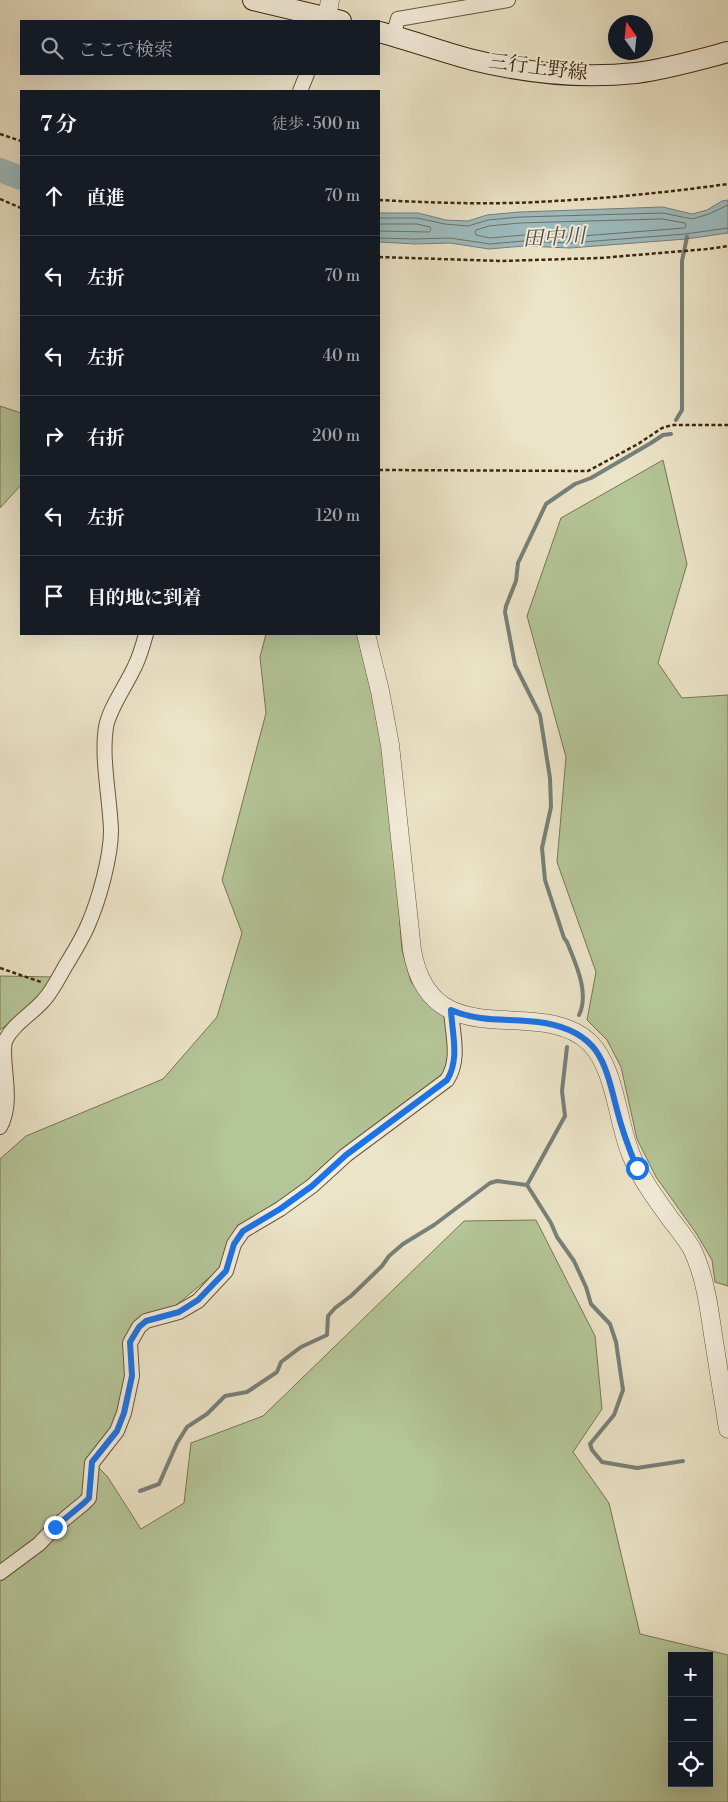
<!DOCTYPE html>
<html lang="ja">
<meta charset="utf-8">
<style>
body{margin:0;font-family:"Libre Bodoni","Noto Serif JP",serif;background:#20242c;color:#f1f3f6}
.controls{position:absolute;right:15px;bottom:15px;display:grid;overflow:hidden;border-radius:0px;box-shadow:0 5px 20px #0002}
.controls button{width:45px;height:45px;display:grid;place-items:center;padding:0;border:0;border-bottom:1px solid #363941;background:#171b24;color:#f1f3f6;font:25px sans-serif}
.compass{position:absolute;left:608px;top:15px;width:45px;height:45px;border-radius:50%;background:#171b24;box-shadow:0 5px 20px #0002;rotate:345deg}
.stop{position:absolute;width:15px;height:15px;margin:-11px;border:4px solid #1a73e8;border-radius:50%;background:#fff}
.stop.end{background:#1a73e8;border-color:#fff;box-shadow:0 1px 5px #0008}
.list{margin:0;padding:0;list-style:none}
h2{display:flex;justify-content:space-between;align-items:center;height:65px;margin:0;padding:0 20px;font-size:21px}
h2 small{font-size:16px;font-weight:400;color:#9ea1a6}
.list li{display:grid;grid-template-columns:32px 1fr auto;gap:15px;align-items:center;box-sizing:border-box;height:80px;padding:0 20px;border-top:1px solid #363941}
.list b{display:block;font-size:19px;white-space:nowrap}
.list em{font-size:16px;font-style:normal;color:#9ea1a6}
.icon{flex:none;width:28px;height:28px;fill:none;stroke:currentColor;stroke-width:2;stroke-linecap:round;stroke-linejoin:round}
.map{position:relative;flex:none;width:728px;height:1802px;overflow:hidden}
.search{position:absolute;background:#171b24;box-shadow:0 5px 20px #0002;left:20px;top:20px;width:360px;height:55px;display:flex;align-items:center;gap:12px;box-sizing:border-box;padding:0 18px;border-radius:0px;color:#9ea1a6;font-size:19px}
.panel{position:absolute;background:#171b24;box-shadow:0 5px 20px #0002;left:20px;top:90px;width:360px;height:545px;border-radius:0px}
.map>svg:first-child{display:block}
.green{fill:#b4c598;stroke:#797653;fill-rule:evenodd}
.water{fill:#9dbcc0;stroke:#778079}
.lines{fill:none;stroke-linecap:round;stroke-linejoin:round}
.shore{stroke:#6e7267;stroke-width:1}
.stream{stroke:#778079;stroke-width:4}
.river{stroke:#9dbcc0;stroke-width:24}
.minor-casing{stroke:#6a563c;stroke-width:16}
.tertiary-casing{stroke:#6a563c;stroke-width:19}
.secondary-casing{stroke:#3e270e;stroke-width:22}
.path{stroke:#3e270e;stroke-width:2.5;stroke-dasharray:4 2.5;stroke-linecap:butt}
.minor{stroke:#f3eddb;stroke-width:14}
.tertiary{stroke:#f3eddb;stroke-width:18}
.secondary{stroke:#f3eddb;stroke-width:20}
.route{stroke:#1a73e8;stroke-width:6}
.labels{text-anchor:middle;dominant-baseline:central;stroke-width:4;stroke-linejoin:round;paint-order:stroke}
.street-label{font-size:20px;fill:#3e270e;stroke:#f3eddb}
.water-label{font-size:21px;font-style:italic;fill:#564c3a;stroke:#f3eddb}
</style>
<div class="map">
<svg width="728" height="1802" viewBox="0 0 728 1802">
<rect width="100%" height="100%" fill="#ece4c8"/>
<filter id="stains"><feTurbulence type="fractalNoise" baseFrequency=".004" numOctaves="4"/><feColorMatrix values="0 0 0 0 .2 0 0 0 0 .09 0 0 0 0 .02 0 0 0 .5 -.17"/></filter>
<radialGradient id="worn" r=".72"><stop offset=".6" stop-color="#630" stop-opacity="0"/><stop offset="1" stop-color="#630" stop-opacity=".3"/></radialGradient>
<g class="green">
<polygon points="0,406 21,413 21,485 0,508"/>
<polygon points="663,460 687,564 658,663 682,698 728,695 728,1286 715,1282 712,1260 696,1233 656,1177 637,1139 621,1067 607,1040 587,1020 596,972 557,862 566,757 527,616 561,518"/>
<path d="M 266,634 L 357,634 L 386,750 L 402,950 L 411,982 L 427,1002 L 448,1019 L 452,1058 L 445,1076 L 306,1183 L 243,1227 L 221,1268 L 174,1307 L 143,1316 L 115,1428 L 88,1457 L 107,1476 L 141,1529 L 184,1503 L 191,1443 L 263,1416 L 464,1221 L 536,1220 L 595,1336 L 602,1409 L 573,1452 L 609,1503 L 640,1634 L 728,1655 L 728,1802 L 0,1802 L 0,1159 L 26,1136 L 163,1079 L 217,1017 L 242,933 L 222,880 L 266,713 L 260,657 ZM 672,1656 L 709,1656 L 709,1783 L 672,1783 Z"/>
<polygon points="0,976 55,977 31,1007 0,1030"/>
</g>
<polygon class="water" points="728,200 728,233 686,239 570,248 524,246 489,249 450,243 415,244 379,242 379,213 418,213 446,220 468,221 487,215 519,212 663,207 692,214 707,210 722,201"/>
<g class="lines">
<g class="shore">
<polyline points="379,218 417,218 445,224 468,226 488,220 520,217 663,213 692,219 709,214 728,205"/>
<polygon points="662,219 685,223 686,227 684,228 569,237 524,235 490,238 476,235 475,232 476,230 489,226 520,223"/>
<polyline points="379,224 417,224 430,227 431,230 429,232 379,231"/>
<polyline points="379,238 415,239 450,238 490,244 524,241 570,243 685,234 728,228"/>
</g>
<g class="stream">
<polyline points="676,420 682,410 682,261 687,237"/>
<path d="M 579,1015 C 590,992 575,963 567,942 L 564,938 L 545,880 L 542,848 L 551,807 L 550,778 L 540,715 L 515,665 L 505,612 L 506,606 L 516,581 L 518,563 L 546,504 L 575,484 L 591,478 L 651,443 L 663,435 L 671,434"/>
<polyline points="527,1185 551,1223 557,1237 574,1261 586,1287 591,1304 610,1324 616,1342 623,1390 614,1415 590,1444 592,1450 602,1462 637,1468 683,1461"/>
<polyline points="140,1491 159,1484 177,1443 187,1427 207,1414 225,1396 247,1392 277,1372 281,1362 301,1347 327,1335 328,1316 335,1308 351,1296 382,1266 389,1256 403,1244 434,1225 490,1183 497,1181 527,1185 565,1116 562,1091 567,1047"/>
</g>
<polyline class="river" points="0,170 21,178"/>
<g class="minor-casing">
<g id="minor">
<polyline points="393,36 398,19 508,0"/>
<polyline points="300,91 307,74"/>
<path d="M 0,1127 C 15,1101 0,1062 5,1041 C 13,1024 32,1014 44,1000 C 53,990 59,977 66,965 C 74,952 82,939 88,925 C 99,900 111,857 111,830 C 110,799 101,757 106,727 C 109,709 127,684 135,666 C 140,656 143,645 146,634"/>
<path d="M 0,1573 L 39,1544 L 55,1527 L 84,1503 L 89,1498 L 92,1463 L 117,1431 L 124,1413 L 132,1376 L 130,1343 L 139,1327 L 146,1321 L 179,1312 L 198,1301 L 226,1271 L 234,1244 L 243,1231 L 280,1209 L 312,1186 L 346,1155 L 447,1080 C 461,1059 452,1033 451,1009"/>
</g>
</g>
<g class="tertiary-casing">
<g id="tertiary">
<polyline points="327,18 330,0"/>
<path d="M 366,634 L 380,691 L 390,745 L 412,950 C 431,1060 539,993 590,1043 C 615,1068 617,1119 630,1152 C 639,1176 654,1196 669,1217 C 677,1228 687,1239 693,1251 C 705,1277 709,1307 713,1335 C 718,1366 723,1398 728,1429"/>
</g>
</g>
<g class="secondary-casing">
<g id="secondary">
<polyline points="253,0 341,21"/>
<path d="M 379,32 C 410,40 442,52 473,60 C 526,73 582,79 636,73 C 667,69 698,60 728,52"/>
</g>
</g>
<g class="path">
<polyline points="0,134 21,141"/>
<polyline points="0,199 21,208"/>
<path d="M 379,200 C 437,203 496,205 554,201 C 612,198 670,192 728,184"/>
<polyline points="379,257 501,261 600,258 708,249 728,246"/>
<polyline points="379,470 588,471 638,444 662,428 672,425 728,425"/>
<polyline points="0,968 41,982"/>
</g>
<use href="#minor" class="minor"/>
<use href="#tertiary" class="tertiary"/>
<use href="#secondary" class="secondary"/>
</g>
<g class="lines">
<path class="route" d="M 55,1527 L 84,1503 L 89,1498 L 92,1462 L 117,1431 L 124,1413 L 132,1376 L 130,1342 L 139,1327 L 146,1321 L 179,1312 L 198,1300 L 226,1271 L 234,1244 L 243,1231 L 280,1209 L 312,1186 L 346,1155 L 447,1080 C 460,1059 452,1033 451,1010 C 484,1024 512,1017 545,1023 C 600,1033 605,1063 617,1110 C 622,1130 629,1149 637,1168"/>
</g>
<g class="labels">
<g class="street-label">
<text transform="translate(538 68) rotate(7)">三行上野線</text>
</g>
<g class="water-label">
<text transform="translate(554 238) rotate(-3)">田中川</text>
</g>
</g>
<rect width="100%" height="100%" filter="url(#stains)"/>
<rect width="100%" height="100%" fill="url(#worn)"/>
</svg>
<div class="controls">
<button>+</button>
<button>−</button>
<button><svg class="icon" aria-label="locate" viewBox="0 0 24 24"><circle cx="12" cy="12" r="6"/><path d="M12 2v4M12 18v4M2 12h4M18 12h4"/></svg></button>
</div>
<svg class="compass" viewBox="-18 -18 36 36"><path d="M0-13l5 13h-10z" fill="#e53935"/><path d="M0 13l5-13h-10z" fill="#9ea1a6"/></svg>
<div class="stop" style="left:637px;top:1168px"></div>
<div class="stop end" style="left:55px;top:1527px"></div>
<div class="search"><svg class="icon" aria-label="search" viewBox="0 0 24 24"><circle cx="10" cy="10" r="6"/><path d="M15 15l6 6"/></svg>ここで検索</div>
<section class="panel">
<h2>7 分<small>徒歩 · 500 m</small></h2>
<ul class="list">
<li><svg class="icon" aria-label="ahead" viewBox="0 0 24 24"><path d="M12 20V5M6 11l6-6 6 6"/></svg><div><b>直進</b></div><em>70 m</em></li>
<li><svg class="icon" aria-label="left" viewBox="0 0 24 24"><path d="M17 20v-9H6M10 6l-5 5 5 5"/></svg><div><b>左折</b></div><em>70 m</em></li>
<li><svg class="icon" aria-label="left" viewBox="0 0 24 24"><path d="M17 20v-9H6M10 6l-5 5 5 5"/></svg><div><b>左折</b></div><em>40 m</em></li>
<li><svg class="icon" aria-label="right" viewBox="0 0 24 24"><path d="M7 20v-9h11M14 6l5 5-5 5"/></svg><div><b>右折</b></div><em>200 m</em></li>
<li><svg class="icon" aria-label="left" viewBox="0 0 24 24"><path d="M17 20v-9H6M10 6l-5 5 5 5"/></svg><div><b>左折</b></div><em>120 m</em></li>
<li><svg class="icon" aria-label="arrive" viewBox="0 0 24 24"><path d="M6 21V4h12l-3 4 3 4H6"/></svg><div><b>目的地に到着</b></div></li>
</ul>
</section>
</div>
